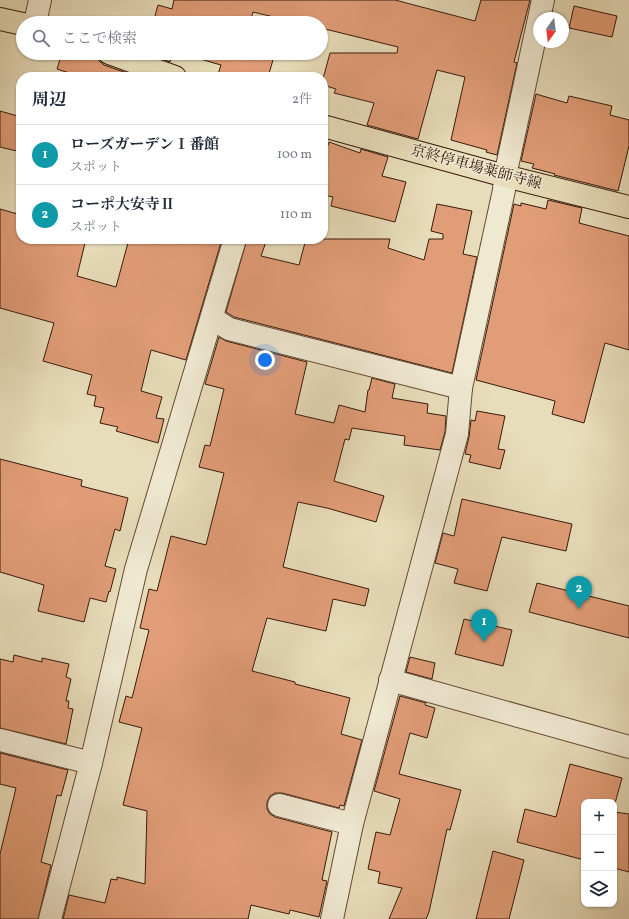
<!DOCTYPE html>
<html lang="ja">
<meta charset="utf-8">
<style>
body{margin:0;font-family:Vollkorn,"Noto Serif JP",serif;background:#f2f2f3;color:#1f2937}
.controls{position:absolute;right:12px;bottom:12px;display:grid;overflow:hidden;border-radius:8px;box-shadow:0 1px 3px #0004}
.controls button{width:36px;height:36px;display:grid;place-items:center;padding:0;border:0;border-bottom:1px solid #e0e1e3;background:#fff;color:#1f2937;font:20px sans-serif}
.compass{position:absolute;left:533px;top:12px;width:36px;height:36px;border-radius:50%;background:#fff;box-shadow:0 1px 3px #0004;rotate:194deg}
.you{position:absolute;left:265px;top:360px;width:14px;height:14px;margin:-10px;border:3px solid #fff;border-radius:50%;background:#1a73e8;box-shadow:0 0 0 6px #1a73e833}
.badge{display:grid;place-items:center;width:26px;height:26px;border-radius:50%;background:#0b8043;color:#fff;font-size:13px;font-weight:700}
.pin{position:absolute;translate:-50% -33px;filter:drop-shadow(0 1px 2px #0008)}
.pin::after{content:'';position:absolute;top:21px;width:14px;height:12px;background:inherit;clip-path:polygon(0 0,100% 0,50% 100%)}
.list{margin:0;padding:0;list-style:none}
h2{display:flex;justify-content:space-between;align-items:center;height:52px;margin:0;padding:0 16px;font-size:17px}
h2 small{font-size:13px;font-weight:400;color:#747a83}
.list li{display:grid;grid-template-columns:26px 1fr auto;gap:12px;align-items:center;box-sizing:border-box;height:60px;padding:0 16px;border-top:1px solid #e0e1e3}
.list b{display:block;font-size:15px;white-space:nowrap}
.list p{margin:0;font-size:13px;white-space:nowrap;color:#747a83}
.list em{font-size:13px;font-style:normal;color:#747a83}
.icon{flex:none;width:22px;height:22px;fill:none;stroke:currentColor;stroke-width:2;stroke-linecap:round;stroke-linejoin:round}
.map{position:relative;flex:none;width:629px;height:919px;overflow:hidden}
.search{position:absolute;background:#fff;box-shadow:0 1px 3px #0004;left:16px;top:16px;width:312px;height:44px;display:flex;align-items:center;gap:10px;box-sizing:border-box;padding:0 14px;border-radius:22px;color:#747a83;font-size:15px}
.panel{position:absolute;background:#fff;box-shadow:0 1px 3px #0004;left:16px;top:72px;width:312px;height:172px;border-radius:16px}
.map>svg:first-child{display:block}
.building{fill:#e19d78;stroke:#371a08}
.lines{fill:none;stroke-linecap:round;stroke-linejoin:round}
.minor-casing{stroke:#634b34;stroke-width:24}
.major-casing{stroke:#371a08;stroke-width:24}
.minor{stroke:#f0e9d2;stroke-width:22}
.major{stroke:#e8ddba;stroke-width:22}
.labels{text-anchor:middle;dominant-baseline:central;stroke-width:3;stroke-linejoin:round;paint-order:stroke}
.street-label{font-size:15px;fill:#371a08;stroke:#f0e9d2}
</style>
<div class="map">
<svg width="629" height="919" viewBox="0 0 629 919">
<rect width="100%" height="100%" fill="#e8ddba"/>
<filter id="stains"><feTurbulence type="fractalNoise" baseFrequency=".005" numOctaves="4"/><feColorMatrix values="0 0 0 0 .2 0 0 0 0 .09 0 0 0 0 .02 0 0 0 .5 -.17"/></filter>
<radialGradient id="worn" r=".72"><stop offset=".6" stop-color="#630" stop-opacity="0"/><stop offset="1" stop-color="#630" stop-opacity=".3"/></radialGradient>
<g class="building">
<polygon points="174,0 395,0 475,21 481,0 530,0 514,62 517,63 497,155 486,152 487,150 451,140 465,77 437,70 418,139 367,125 374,103 334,93 336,89 323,85 323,79 330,53 397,53 398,47 321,28 321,23 299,23 253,12 250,23 153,23 158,5 172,9"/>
<polygon points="574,6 617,16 612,37 569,28"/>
<polygon points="62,53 97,53 99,61 104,65 138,77 82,77 57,69"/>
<polygon points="146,53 172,53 170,62"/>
<polygon points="179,53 275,53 268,77 217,77 221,65"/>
<polygon points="536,94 567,103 569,96 612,106 610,115 629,120 629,146 618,191 554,175 555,174 532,168 534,164 521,161"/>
<polygon points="0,111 21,117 21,152 0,147"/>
<polygon points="329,142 360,153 361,149 388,157 382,176 406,182 395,222 331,206 333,197 323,195 323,161"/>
<polygon points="548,200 582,208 579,223 629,236 629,350 605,343 584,423 552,414 555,401 476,380 514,204 521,206 521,203 546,209"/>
<polygon points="437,204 472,211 463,254 477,257 452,373 234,317 226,312 247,239 267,239 261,256 299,265 306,239 390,239 388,248 424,260 429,239 443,239 443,234 431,231"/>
<polygon points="0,209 21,215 21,239 86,239 77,276 116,287 129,239 222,239 186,360 151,350 141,391 162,397 156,418 164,419 158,443 116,431 118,427 100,423 104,408 94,406 96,396 87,394 92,375 43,361 54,323 0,308"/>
<polygon points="219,337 226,341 307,362 295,414 334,423 339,405 365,412 368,390 369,390 372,378 395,384 392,398 428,404 427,413 446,416 445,432 440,450 404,445 405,436 352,428 349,440 345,439 334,481 384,496 376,522 327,508 298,502 283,567 369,589 365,606 333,599 326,631 267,618 252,671 295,682 295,684 350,698 341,734 362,740 344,806 340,805 339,808 282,793 275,793 270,796 267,802 267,809 270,814 275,817 332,832 322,880 327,881 319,917 290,910 289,914 251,905 248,919 63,919 69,895 105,903 111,879 117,880 117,877 145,884 147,811 123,805 142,728 119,722 126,696 132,698 149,630 140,628 149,589 157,591 171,536 206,545 224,473 199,467 205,445 210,446 224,389 205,384"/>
<polygon points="477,411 505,416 498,449 505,450 500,469 469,462 471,455 465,454 469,437 471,420 475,421"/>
<polygon points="0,459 82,480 81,486 128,498 120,531 115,529 105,566 116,569 110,592 109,591 106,602 90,598 84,622 38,611 44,585 0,572"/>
<polygon points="462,499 572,524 566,551 502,537 487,591 454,583 458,569 435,563 443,533 454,536"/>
<polygon points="537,583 629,606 629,638 529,612"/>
<polygon points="464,619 512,630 503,666 455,654"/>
<polygon points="14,655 42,662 42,658 69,664 66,677 71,679 66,701 69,701 68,708 73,709 66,744 0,728 0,659 13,662"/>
<polygon points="410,657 435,663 432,679 406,672"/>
<polygon points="400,696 426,703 425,705 435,708 427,738 410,733 399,774 461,790 450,830 447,829 429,912 426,919 389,919 402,888 378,883 380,872 368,869 376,832 390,835 400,799 374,791"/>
<polygon points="0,753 68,770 61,796 57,795 41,862 51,865 38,919 0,919 0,854 16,788 0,784"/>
<polygon points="570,764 622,778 614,807 614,802 584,802 584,860 517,842 525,809 556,817"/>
<polygon points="614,812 629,814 629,872 614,868"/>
<polygon points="493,851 524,860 509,919 476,919"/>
</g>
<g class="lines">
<g class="minor-casing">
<g id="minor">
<polyline points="35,23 40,0"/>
<polyline points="212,318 229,329 461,388"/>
<polyline points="390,680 629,747"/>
<polyline points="0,740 91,763"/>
<polyline points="279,805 352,824"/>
<polyline points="50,919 91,763 136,569 235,239"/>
<polyline points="332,919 352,824 457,434 461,388 504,190 505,176 543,0"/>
</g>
</g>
<g class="major-casing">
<g id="major">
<polyline points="0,19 23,24"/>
<polyline points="109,53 175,77"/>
<polyline points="323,126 505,176 629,207"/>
</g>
</g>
<use href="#minor" class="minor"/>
<use href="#major" class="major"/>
</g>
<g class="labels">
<g class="street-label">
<text transform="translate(476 168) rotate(15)">京終停車場薬師寺線</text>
</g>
</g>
<rect width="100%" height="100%" filter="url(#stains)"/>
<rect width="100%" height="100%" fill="url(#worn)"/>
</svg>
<div class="controls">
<button>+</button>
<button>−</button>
<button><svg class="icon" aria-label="layers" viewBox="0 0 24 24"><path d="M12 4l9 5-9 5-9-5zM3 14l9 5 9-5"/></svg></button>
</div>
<svg class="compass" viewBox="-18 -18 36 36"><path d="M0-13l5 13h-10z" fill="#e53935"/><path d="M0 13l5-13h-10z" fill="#747a83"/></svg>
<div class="you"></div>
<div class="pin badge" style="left:484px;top:642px;background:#0f9aa8">1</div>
<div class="pin badge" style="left:579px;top:609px;background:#0f9aa8">2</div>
<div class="search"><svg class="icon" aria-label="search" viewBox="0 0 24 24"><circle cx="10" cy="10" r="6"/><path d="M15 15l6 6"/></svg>ここで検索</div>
<section class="panel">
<h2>周辺<small>2件</small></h2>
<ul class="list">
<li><span class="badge" style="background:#0f9aa8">1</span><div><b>ローズガーデンⅠ番館</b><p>スポット</p></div><em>100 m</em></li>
<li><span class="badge" style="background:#0f9aa8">2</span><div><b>コーポ大安寺Ⅱ</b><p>スポット</p></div><em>110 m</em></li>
</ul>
</section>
</div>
